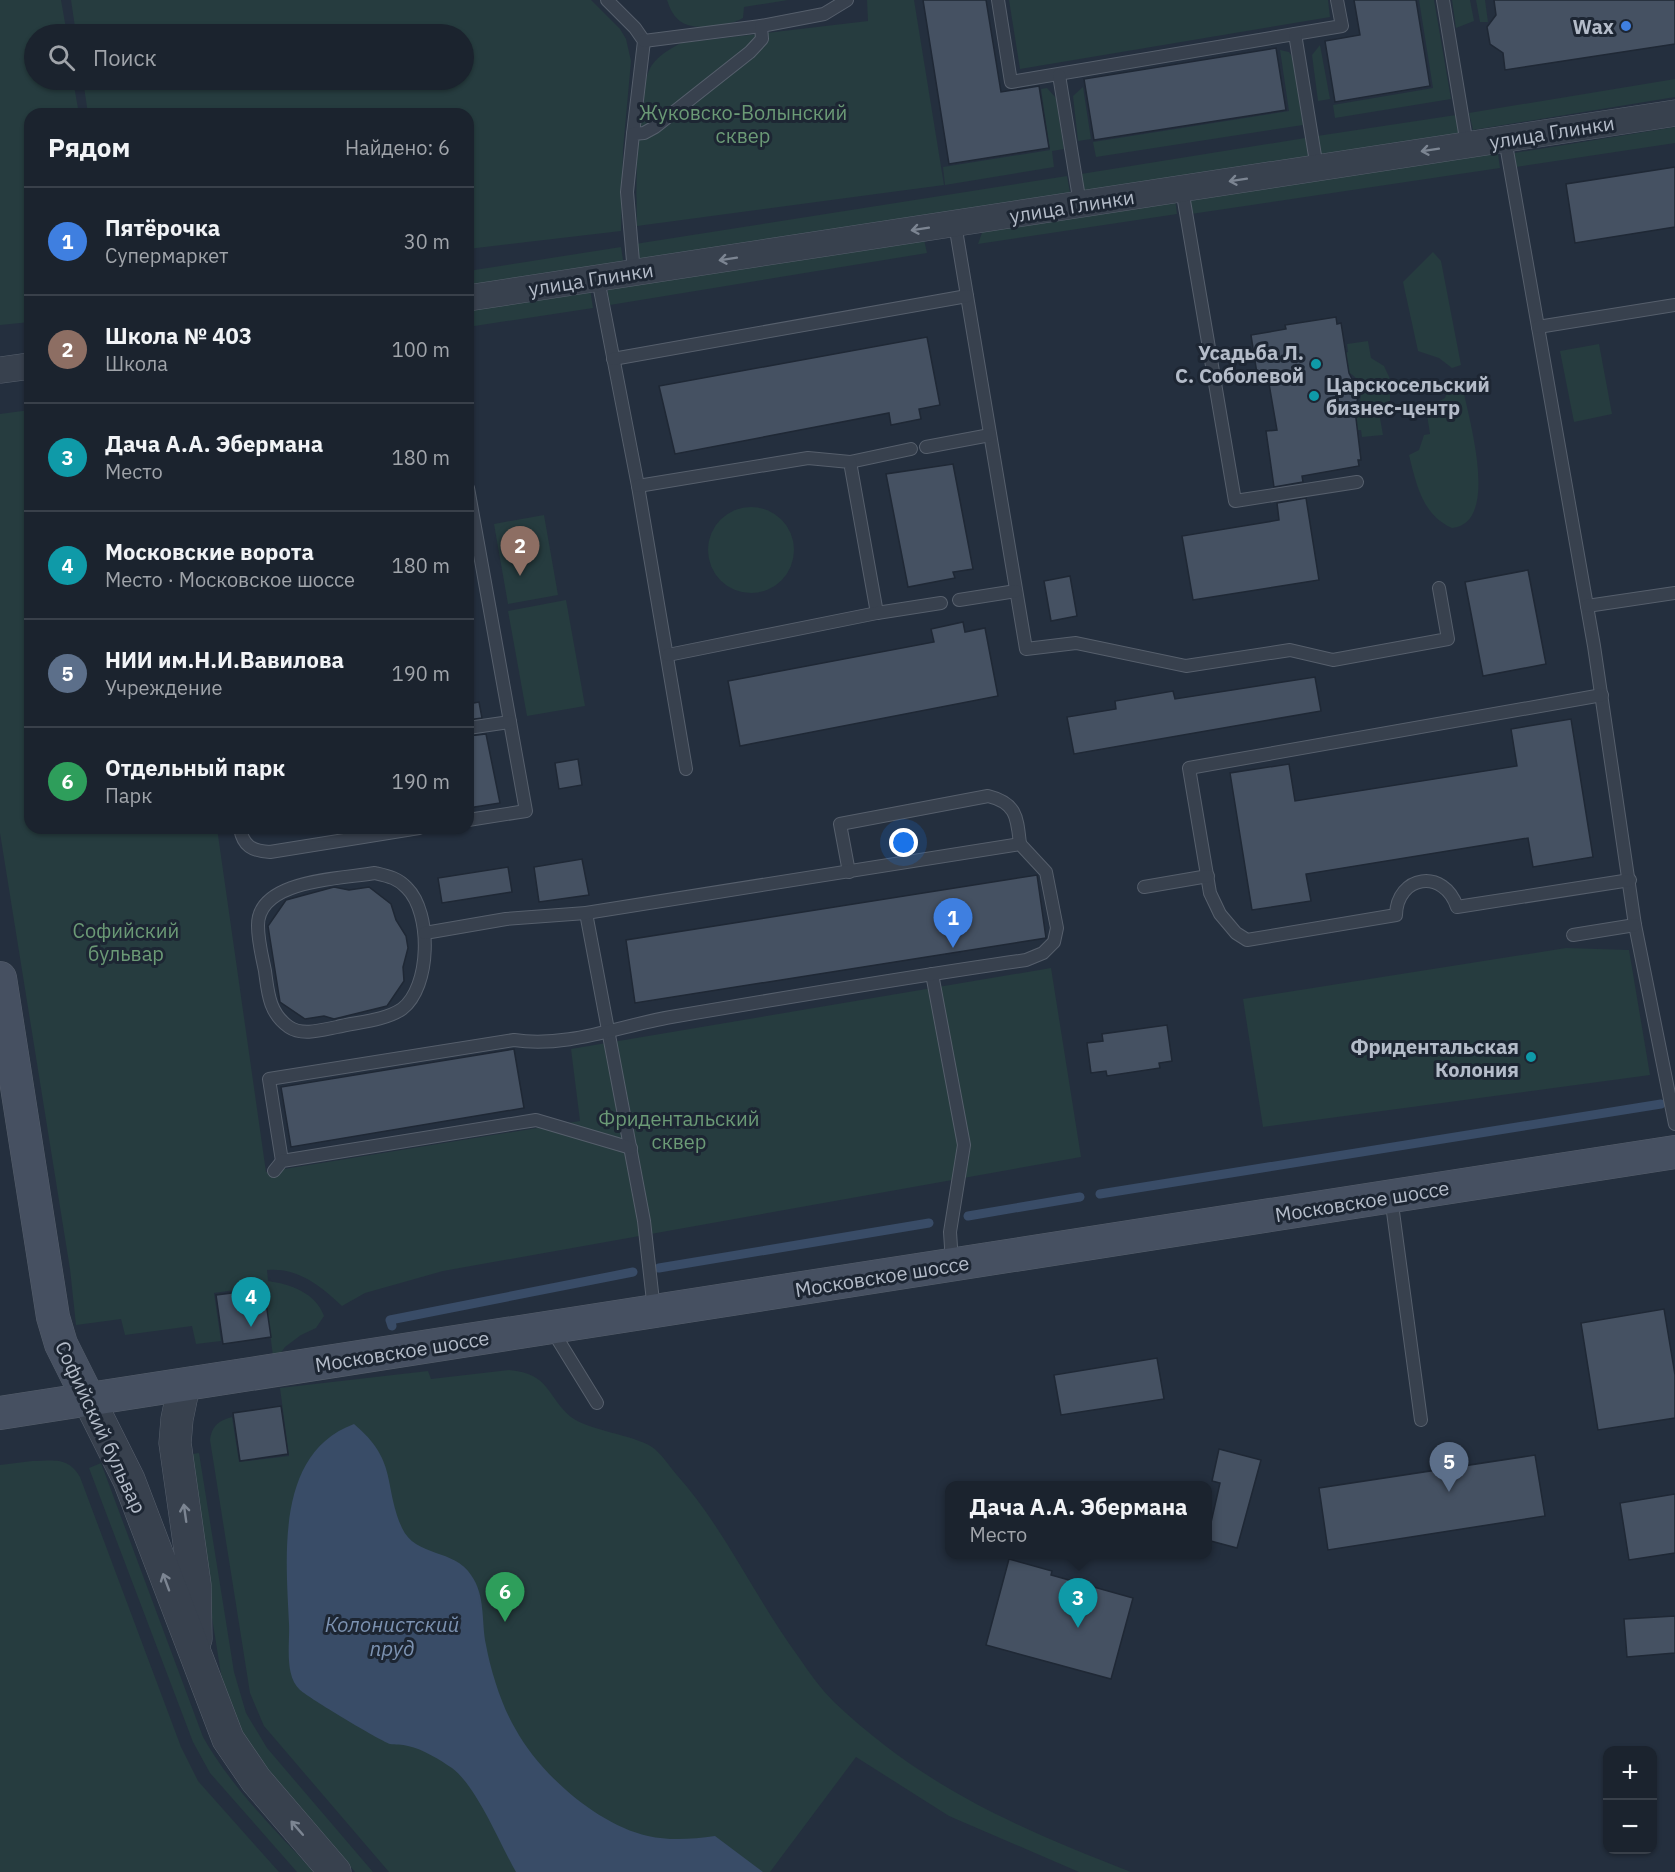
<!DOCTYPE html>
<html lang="ru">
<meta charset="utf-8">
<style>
body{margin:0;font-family:"IBM Plex Sans",sans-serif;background:#282f3a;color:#f1f3f6}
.controls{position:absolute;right:18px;bottom:18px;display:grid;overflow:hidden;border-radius:12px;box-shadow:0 2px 4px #0004}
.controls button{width:54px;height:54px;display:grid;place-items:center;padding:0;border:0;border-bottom:2px solid #39404a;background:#1b232e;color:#f1f3f6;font:30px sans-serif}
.you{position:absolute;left:904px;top:843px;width:21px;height:21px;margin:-15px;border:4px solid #fff;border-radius:50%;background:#1a73e8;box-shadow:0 0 0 9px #1a73e833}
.badge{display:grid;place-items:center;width:39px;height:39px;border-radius:50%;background:#8ab4f8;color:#fff;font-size:20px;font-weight:700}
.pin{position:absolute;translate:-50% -50px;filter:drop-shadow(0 2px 3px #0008)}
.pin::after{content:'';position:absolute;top:32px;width:21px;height:18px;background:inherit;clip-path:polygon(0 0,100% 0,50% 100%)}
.popup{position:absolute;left:945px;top:1481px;width:267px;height:78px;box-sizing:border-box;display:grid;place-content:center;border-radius:12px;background:#1b232e;filter:drop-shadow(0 2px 4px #0005);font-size:20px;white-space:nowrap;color:#a0a4aa}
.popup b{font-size:22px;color:#f1f3f6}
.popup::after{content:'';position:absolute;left:50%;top:100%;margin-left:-12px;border:12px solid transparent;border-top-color:#1b232e}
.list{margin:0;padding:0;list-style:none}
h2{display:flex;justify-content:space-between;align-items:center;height:78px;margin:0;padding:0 24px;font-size:26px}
h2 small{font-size:20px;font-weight:400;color:#a0a4aa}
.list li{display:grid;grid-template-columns:39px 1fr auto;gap:18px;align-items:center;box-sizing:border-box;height:108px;padding:0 24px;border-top:2px solid #39404a}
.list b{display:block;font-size:22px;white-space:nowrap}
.list p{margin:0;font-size:20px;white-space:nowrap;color:#a0a4aa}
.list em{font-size:20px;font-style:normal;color:#a0a4aa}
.icon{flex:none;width:33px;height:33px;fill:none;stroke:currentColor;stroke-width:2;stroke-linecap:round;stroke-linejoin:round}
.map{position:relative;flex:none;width:1675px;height:1872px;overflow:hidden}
.search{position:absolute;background:#1b232e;box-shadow:0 2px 4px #0004;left:24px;top:24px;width:450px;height:66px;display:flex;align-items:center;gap:15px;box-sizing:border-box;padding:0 21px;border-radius:33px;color:#a0a4aa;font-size:22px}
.panel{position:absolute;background:#1b232e;box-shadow:0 2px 4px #0004;left:24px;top:108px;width:450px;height:726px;border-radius:18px}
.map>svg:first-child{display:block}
.green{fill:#263c3f}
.water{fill:#394c67}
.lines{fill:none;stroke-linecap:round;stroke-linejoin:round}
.stream{stroke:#394c67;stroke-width:9}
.building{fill:#455162;stroke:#1f2835;stroke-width:1.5}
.service-casing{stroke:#565f6c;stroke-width:14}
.minor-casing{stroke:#565f6c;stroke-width:27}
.tertiary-casing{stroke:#565f6c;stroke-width:33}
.secondary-casing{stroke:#565f6c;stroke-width:34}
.service{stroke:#38414e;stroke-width:12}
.minor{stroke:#38414e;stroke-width:26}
.tertiary{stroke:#38414e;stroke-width:32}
.secondary{stroke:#465061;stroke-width:33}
.oneway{stroke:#7c8592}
.shop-dot{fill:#3f7fe0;stroke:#1d2633;stroke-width:2}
.culture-dot{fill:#0f9aa8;stroke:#1d2633;stroke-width:2}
.labels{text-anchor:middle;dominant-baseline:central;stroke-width:6;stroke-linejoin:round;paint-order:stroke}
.poi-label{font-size:20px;font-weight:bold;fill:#b4bcc9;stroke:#1d2633;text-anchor:end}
.park-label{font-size:20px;fill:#6b9a76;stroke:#1d2633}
.street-label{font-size:20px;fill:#b4bcc9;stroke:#1d2633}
.water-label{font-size:21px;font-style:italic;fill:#7c92b1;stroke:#1d2633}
</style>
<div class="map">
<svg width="1675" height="1872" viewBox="0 0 1675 1872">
<rect width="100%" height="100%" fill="#242f3e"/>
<g class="green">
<polygon points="0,0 61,0 67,34 34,34 34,80 73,80 79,114 30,114 30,322 0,325"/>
<polygon points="71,0 591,0 620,29 626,39 631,61 623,149 621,231 468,249 468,114 88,114 83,80 464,80 464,34 76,34"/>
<path d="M 667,0 L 788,0 L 744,7 L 743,18 C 731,26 697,31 683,23 C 674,18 670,9 667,0 Z"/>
<path d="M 867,0 L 914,0 L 944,185 L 637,226 C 636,196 636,87 652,65 C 659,55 670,49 681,43 L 868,21 Z"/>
<polygon points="1009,0 1328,0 1330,17 1020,69"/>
<polygon points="1419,0 1434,0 1451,99 1335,118 1333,105 1433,88"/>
<polygon points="1452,0 1470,0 1474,21 1456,28"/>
<polygon points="1476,0 1485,0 1488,22 1480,22"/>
<polygon points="1320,45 1330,99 1318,101 1312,55"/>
<polygon points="1280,50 1289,52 1293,58 1303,125 1096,157 1093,142 1289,111"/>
<polygon points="1675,79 1675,97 1473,130 1469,113"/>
<polygon points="1083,87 1091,139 1078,141 1073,96"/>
<polygon points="1047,88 1056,98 1064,149 1052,151 1054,167 945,185 943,167 1050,150 1041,89"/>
<polygon points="1456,115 1459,138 1321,160 1317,136"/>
<polygon points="1675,127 1675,143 1516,167 1514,153"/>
<polygon points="1305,138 1309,160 1085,196 1081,174"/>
<polygon points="1497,147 1500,168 1191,214 1188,194"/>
<polygon points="1067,176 1071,198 639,265 635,244"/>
<polygon points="1175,198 1177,214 978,244 983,230"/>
<polygon points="923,235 927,253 610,305 607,287"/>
<polygon points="621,247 624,266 468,290 468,271"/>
<polygon points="1433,252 1441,261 1461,365 1452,368 1439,358 1418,351 1403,282"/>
<polygon points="590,289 593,308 468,327 468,308"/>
<path d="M 1368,341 L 1371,358 L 1384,366 L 1390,379 L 1390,403 L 1380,418 L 1383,435 L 1362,437 L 1361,430 L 1356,430 L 1353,413 C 1365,401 1364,378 1347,372 L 1343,353 L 1348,352 L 1347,344 Z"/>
<polygon points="1599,344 1612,414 1574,422 1560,351"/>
<path d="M 1461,380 C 1467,413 1502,523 1452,528 C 1422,515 1416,483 1409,455 L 1419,450 L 1424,435 L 1430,434 L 1426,408 L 1445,398 L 1450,384 Z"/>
<path d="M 30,410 L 30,828 L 217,828 L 266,1172 L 580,1121 L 571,1049 L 1051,968 L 1081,1157 L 443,1271 L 365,1293 L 342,1306 C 321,1286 297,1267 267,1270 L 268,1281 C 290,1284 316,1293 324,1316 L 316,1328 L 301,1335 L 285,1347 L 280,1354 L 273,1356 L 264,1286 L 214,1293 L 221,1341 L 196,1344 L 192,1326 L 125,1335 L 121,1319 L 76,1325 L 70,1269 L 0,833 L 0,414 Z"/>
<circle cx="751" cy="550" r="43"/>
<polygon points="544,515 558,595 508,604 494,524"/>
<polygon points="566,600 585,706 527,716 508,611"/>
<polygon points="1566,948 1629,950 1650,1075 1263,1127 1243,999"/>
<path d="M 509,1370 C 551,1374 546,1396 571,1417 C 587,1430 634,1435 652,1447 C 661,1453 669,1466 676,1474 C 724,1527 756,1600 800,1659 C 810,1674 821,1689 834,1702 C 925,1788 1016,1827 1131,1872 L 1079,1872 L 949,1816 L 856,1757 L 770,1872 L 389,1872 L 264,1726 L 250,1693 L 210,1440 C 212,1426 218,1421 232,1417 L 239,1462 L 289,1456 L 280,1388 L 428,1371 L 431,1379 Z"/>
<polygon points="199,1453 234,1672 246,1713 267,1748 373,1872 355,1872 243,1740 221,1674 186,1455"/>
<path d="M 32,1461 C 53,1461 68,1456 80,1477 L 181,1747 L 198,1781 L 279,1872 L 0,1872 L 0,1465 Z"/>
<path d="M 101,1463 L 203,1737 C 232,1788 274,1829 314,1872 L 297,1872 L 210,1773 L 193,1742 L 89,1468 Z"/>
</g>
<path class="water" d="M 354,1424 C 398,1461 383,1484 402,1528 C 415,1557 455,1549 471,1575 C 486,1596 481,1621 486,1645 C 491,1672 502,1707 516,1730 C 540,1774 598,1825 648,1836 C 670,1841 693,1839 715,1836 L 763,1872 L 516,1872 C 500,1844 477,1787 452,1768 C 440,1760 423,1749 408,1746 C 402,1744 395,1745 390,1744 C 379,1740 309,1698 300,1690 C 284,1675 290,1644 289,1624 C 286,1557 275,1453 354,1424 Z"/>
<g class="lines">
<g class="stream">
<polyline points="1100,1194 1661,1104"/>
<polyline points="968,1216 1080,1197"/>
<polyline points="659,1268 929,1223"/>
<polyline points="392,1326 390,1320 633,1272"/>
</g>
</g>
<g class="building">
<polygon points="923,0 986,0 1001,92 1039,86 1049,148 949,164"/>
<polygon points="1354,0 1416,0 1430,86 1335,102 1325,41 1360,35"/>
<polygon points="1494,0 1675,0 1675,44 1505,70 1503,53 1490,44 1487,27 1496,15"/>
<polygon points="1276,48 1286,110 1094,140 1084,79"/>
<polygon points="1675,167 1675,227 1575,243 1566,184"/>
<polygon points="1336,317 1337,324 1341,323 1349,373 1359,393 1355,410 1361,460 1358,460 1359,466 1302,476 1303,482 1274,487 1266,431 1277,430 1268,378 1258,380 1251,335 1286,329 1285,325"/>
<polygon points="927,337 940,405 919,409 921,419 891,425 889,413 675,454 659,386"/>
<polygon points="953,464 973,569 953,572 955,578 908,587 886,474"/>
<polygon points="1306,498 1319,580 1193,600 1182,536 1279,520 1277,503"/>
<polygon points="1528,570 1546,664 1483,676 1465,582"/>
<polygon points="1070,576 1077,616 1051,621 1044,581"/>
<polygon points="963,622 965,632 985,628 998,696 740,746 728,681 934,642 931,629"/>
<polygon points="1315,677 1321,711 1074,754 1067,717 1116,709 1115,701 1173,691 1175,699"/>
<polygon points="479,702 482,718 468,720 468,704"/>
<polygon points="1571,719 1593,857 1533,867 1528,838 1306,874 1311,901 1252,910 1230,773 1289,764 1295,801 1517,766 1511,729"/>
<polygon points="486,734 500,803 468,808 468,736"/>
<polygon points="578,759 582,785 559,789 555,763"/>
<polygon points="582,859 589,895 539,902 534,867"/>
<polygon points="508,867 512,892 442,903 438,878"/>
<polygon points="1037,875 1046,938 635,1003 626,940"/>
<polygon points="334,887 349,890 369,887 391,904 396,920 406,936 408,948 403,967 404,981 387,1006 334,1019 324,1016 305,1019 280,1002 268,926 286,900"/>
<polygon points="1167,1025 1172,1061 1159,1063 1160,1068 1107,1076 1106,1071 1091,1073 1087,1043 1103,1041 1102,1034"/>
<polygon points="514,1049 524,1108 291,1147 281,1087"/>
<polygon points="264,1289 271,1337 223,1344 216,1295"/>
<polygon points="1664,1309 1675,1375 1675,1418 1598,1430 1581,1323"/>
<polygon points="1157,1358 1164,1399 1061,1415 1054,1375"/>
<polygon points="281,1406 288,1454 240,1461 233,1413"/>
<polygon points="1219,1449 1261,1460 1237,1548 1207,1540 1220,1483 1212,1481"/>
<polygon points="1535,1455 1545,1516 1328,1550 1319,1488"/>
<polygon points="1675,1494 1675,1553 1629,1560 1620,1503"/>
<polygon points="1009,1559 1052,1571 1051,1575 1133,1598 1111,1679 986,1645"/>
<polygon points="1675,1616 1675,1653 1627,1657 1624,1619"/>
</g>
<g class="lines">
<g class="service-casing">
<g id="service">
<polyline points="607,0 635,28 644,41 633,134"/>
<polyline points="998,0 1011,82 1342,26 1337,0"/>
<polyline points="1443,0 1467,145"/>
<polyline points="1295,34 1317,168"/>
<polyline points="644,41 761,26"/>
<polyline points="1059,75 1080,204"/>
<polyline points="1505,139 1594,646 1635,925 1675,1124"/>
<polyline points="1182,189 1235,501 1357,482"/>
<polyline points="955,224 1026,649 1076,643 1186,666 1290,650 1333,660 1448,639 1439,588"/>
<polyline points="634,273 627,192 633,134 644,133 655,127 750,52 762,39 761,26 824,14 847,0"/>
<polyline points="598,279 638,486 686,769"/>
<polyline points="1538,327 1675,305"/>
<polyline points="613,359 967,296"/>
<polyline points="926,447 990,435"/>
<polyline points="850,462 911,449"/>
<polyline points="638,486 808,458 850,462 877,613"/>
<polyline points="468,488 526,811 468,820"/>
<polyline points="959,600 1016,591"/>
<polyline points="1587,606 1675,593"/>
<polyline points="668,655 877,613 941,603"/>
<path d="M 1602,695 L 1189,768 L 1210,893 L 1220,914 L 1236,933 L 1247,940 L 1396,915 C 1397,875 1444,868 1457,907 L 1630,880"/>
<polyline points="468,728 510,722"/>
<path d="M 240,828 C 243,846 252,851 270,852 L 419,828"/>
<path d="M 849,872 L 840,824 L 988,796 C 1017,803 1017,818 1020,844"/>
<path d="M 375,873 C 388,876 398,878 407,888 C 432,913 431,987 402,1009 C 384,1021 357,1022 337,1027 C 322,1030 302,1036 289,1027 C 269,1013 268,993 265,971 C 262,956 258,941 258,926 C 257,879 342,879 375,873 Z"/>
<polyline points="1144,887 1208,876"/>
<polyline points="586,913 644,1221 654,1310"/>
<polyline points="1573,935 1635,925"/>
<polyline points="932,974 964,1145 950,1232 952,1262"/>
<path d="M 282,1161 L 269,1079 L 514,1040 C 567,1048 619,1026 671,1017 C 789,997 908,977 1026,960 L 1043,953 L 1054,942 L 1057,928 L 1046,872 L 1020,844 L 586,913 L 506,919 L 425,933"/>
<polyline points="274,1171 282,1161 536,1120 631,1148"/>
<polyline points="1391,1197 1421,1420"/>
<polyline points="552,1330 597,1403"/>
</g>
</g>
<g class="minor-casing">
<g id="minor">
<polyline points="468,298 1675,113"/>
<polyline points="0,370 30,366"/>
</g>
</g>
<g class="tertiary-casing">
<g id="tertiary">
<polyline points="184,1385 177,1419 175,1443 195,1585 196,1639"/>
<polyline points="89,1400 129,1480 228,1739 256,1780 335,1872"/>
</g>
</g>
<g class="secondary-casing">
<g id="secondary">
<polyline points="0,978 53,1317 61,1344 89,1400"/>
<polyline points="0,1413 1675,1152"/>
</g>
</g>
<use href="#service" class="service"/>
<use href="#minor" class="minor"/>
<use href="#tertiary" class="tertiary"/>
<use href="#secondary" class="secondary"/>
</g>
<defs><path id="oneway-shaft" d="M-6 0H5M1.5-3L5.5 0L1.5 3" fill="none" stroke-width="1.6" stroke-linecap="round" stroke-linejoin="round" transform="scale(1.5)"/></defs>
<g class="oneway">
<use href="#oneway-shaft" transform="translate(1430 150) rotate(171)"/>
<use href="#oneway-shaft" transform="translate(1238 180) rotate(171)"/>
<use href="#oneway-shaft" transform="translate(920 229) rotate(171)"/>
<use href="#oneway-shaft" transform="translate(728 259) rotate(171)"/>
<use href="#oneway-shaft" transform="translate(185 1513) rotate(-98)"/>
<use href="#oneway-shaft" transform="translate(166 1582) rotate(-110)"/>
<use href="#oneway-shaft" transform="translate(297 1828) rotate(-131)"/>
</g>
<circle class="shop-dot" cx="1626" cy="26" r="6"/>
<g class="culture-dot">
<circle cx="1316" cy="364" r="6"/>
<circle cx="1314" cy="396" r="6"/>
<circle cx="1531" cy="1057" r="6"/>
</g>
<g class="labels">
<g class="poi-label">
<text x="1614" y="26">Wax</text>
<text x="1304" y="352">Усадьба Л.<tspan x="1304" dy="23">С. Соболевой</tspan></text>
<text x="1326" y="384" text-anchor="start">Царскосельский<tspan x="1326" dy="23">бизнес-центр</tspan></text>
<text x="1519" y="1046">Фридентальская<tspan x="1519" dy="23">Колония</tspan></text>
</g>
<g class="park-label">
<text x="743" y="112">Жуковско-Волынский<tspan x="743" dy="23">сквер</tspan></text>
<text x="126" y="930">Софийский<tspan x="126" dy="23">бульвар</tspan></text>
<text x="679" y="1118">Фридентальский<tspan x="679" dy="23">сквер</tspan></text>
</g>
<g class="street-label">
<text transform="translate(1552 132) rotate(-9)">улица Глинки</text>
<text transform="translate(1072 206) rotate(-9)">улица Глинки</text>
<text transform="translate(591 279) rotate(-9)">улица Глинки</text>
<text transform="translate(1362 1201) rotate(-9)">Московское шоссе</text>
<text transform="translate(882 1276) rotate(-9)">Московское шоссе</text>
<text transform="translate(402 1351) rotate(-9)">Московское шоссе</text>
<text transform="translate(101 1427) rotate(65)">Софийский бульвар</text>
</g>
<g class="water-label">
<text x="392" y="1624">Колонистский<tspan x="392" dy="24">пруд</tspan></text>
</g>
</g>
</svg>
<div class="controls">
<button>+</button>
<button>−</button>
</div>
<div class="you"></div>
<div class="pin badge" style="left:953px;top:948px;background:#3f7fe0">1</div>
<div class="pin badge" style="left:520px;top:576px;background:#8d6e63">2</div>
<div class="pin badge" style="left:1078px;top:1628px;background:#0f9aa8">3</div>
<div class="popup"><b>Дача А.А. Эбермана</b>Место</div>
<div class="pin badge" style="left:251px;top:1327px;background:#0f9aa8">4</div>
<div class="pin badge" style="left:1449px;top:1492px;background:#5c6f8a">5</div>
<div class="pin badge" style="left:505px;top:1622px;background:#2e9e5b">6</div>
<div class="search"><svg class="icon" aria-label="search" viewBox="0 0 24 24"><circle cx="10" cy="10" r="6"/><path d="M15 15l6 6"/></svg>Поиск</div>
<section class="panel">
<h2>Рядом<small>Найдено: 6</small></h2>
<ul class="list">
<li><span class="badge" style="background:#3f7fe0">1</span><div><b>Пятёрочка</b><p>Супермаркет</p></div><em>30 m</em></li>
<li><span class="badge" style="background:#8d6e63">2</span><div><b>Школа № 403</b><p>Школа</p></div><em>100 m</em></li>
<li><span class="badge" style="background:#0f9aa8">3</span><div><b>Дача А.А. Эбермана</b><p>Место</p></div><em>180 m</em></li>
<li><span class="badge" style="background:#0f9aa8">4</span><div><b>Московские ворота</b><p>Место · Московское шоссе</p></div><em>180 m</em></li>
<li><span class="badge" style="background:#5c6f8a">5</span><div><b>НИИ им.Н.И.Вавилова</b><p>Учреждение</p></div><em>190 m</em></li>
<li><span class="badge" style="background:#2e9e5b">6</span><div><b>Отдельный парк</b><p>Парк</p></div><em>190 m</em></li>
</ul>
</section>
</div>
